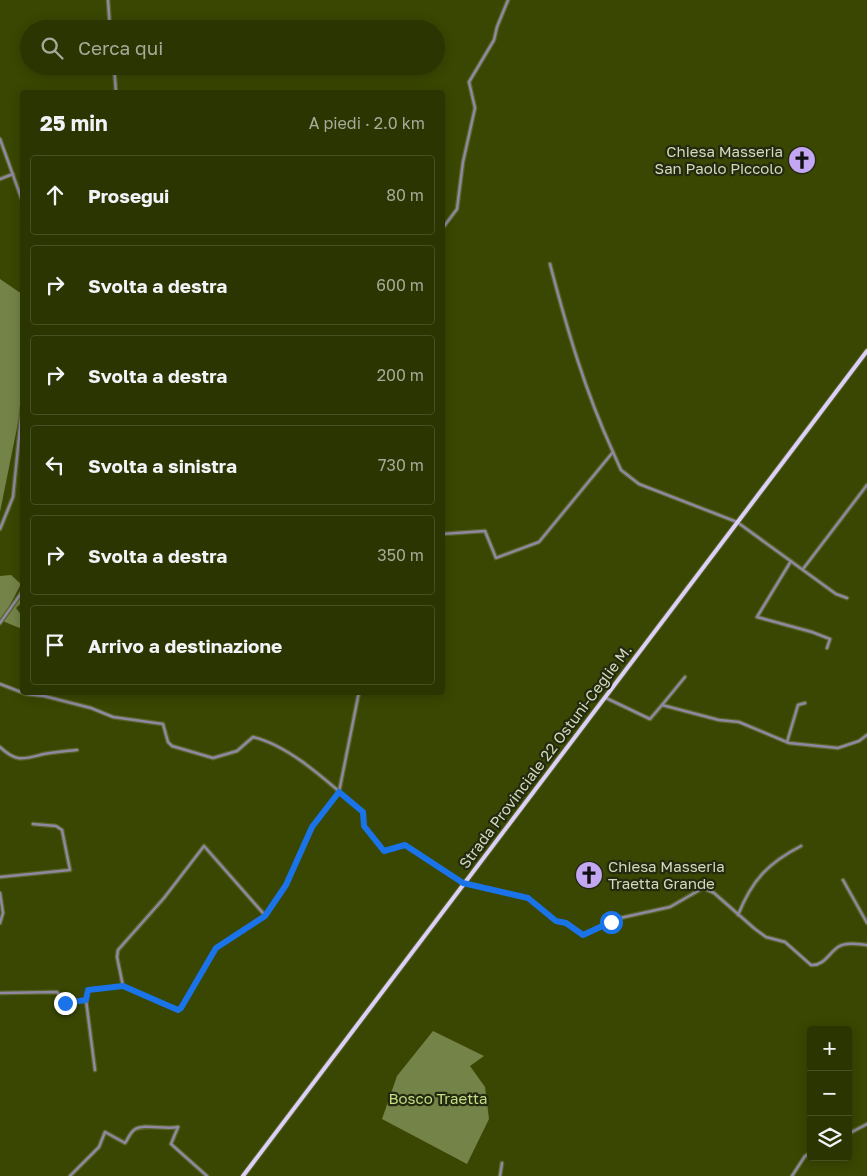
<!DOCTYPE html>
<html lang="it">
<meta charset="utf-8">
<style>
body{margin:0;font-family:"Golos Text",sans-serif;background:#333d0c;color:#f1f3f6}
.controls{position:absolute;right:15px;bottom:15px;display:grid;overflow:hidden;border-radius:5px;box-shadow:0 2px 12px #0003}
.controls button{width:45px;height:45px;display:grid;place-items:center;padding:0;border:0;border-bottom:1px solid #475024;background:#2b3502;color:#f1f3f6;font:25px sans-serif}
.stop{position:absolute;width:15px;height:15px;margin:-11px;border:4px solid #1a73e8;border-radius:50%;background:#fff}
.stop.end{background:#1a73e8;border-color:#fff;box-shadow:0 1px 5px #0008}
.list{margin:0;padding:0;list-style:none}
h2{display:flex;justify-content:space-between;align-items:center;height:65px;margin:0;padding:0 20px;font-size:21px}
h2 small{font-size:16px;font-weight:400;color:#a6ab99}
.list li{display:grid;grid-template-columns:32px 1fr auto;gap:15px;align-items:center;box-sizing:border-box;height:80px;margin:0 10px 10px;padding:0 10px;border:1px solid #475024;border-radius:5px}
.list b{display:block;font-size:19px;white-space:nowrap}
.list em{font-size:16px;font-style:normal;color:#a6ab99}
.icon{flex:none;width:28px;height:28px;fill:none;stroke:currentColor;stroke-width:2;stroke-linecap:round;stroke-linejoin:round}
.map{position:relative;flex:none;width:867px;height:1176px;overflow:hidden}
.search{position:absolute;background:#2b3502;box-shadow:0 2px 12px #0003;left:20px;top:20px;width:425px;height:55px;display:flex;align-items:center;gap:12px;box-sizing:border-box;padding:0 18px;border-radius:28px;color:#a6ab99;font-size:19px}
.panel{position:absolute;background:#2b3502;box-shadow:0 2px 12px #0003;left:20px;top:90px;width:425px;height:605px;border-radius:5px}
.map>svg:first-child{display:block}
.forest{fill:#748448}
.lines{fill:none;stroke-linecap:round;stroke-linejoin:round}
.minor-casing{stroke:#576427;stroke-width:5}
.major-casing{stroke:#576427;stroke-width:6}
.minor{stroke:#9087a1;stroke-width:2.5}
.major{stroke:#ddcff8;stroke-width:4}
.route{stroke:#1a73e8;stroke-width:6}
.labels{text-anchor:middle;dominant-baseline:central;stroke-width:4.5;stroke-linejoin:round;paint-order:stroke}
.poi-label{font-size:15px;fill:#d0d9ba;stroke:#242a10;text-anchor:end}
.street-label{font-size:15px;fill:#d0d9ba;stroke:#242a10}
.park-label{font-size:15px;fill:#c5dd84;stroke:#242a10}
</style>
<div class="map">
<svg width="867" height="1176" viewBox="0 0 867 1176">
<rect width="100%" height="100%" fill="#394702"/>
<g class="forest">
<polygon points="0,279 22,294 22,403 0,512"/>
<polygon points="11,575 21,584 10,605 22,591 22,602 16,608 22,616 22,629 0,620 0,576"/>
<polygon points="433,1031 484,1056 470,1066 485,1087 489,1119 467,1164 382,1119 397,1076"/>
</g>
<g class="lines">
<g class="minor-casing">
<g id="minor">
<polyline points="108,0 110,29"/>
<polyline points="114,66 116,92"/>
<polyline points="0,139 22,200"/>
<polyline points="0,179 13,174"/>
<polyline points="442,229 457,209 463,162 475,108 469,82 494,40 497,27 508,0"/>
<path d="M 550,264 C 567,329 585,391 613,452"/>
<polyline points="0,529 13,497 22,407"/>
<polyline points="442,534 485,531 496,558 539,542 613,452 621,470 639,484 737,522 836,594 847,598"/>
<polyline points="791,561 757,617 812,632 830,639 827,648"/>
<polyline points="803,569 867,485"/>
<polyline points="0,623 22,592"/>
<path d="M 0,684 L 26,694 L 44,696 L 91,708 L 113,717 L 163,724 L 168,742 L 172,746 L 213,758 L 237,751 L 253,737 C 292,746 333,787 363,812 L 364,826 L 384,851 L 405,845 L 463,883 L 528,898 L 556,921 L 565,923 L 583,935 L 620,918 L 670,907 L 703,888 L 714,893 L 755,929 L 766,937 L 785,942 L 811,965 C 824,966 829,953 838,947 C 846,942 858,944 867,945"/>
<polyline points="606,698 650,719 662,705 719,720 739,722 789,743 838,748 859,741 867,735"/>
<polyline points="662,705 685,677"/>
<polyline points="787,742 798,705 805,703"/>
<path d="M 0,747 C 17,763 24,759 44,754 C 55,752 66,751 77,750"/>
<polyline points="0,877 70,870 62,830 56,826 33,824"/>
<polyline points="843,880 867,923"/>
<polyline points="0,893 3,913 0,923"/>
<path d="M 738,915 C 752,880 768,863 801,846"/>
<polyline points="123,986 117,957 118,950 164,898 204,846 263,913"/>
<polyline points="0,993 57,992 65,1003 86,1000 88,990 123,986 178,1010 181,1008 216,948 265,916 286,885 312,827 339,792 359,692"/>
<polyline points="86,1000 95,1070"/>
<polyline points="178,1127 171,1144 207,1176"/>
<polyline points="848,1134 867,1124"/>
<path d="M 70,1176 L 99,1147 L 105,1132 L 125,1143 C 128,1139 130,1133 134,1130 C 143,1123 165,1130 178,1127"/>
<polyline points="500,1176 502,1163"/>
<polyline points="792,1176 805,1156 811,1153"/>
</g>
</g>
<g class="major-casing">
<polyline id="major" points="243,1176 867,351"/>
</g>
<use href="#minor" class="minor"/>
<use href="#major" class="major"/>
</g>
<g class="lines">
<polyline class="route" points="65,1003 86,1000 88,990 123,986 178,1010 181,1008 216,948 265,916 286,885 312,827 339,792 363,812 364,826 384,851 405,845 463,883 528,898 556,921 566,923 583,935 611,922"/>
</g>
<defs>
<g id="church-disc" transform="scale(1.4375)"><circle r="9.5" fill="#c3a7f2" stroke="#242a10"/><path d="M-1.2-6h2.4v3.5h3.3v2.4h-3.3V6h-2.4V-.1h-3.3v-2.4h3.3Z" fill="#111"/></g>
</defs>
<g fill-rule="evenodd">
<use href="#church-disc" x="802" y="160"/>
<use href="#church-disc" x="589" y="875"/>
</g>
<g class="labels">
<g class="poi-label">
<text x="783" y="151">Chiesa Masseria<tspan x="783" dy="17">San Paolo Piccolo</tspan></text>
<text x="608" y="866" text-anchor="start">Chiesa Masseria<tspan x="608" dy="17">Traetta Grande</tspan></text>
</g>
<g class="street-label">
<text transform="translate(545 756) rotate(-53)">Strada Provinciale 22 Ostuni-Ceglie M.</text>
</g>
<g class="park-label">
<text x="438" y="1098">Bosco Traetta</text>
</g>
</g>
</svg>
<div class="controls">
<button>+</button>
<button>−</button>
<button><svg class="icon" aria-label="layers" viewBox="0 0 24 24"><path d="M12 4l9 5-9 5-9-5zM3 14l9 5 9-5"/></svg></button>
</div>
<div class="stop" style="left:611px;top:922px"></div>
<div class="stop end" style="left:65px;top:1003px"></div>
<div class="search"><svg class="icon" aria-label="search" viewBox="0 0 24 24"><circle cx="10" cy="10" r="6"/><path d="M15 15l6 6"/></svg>Cerca qui</div>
<section class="panel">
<h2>25 min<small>A piedi · 2.0 km</small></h2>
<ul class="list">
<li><svg class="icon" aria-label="ahead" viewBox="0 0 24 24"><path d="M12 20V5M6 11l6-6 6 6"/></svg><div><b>Prosegui</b></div><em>80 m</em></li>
<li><svg class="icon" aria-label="right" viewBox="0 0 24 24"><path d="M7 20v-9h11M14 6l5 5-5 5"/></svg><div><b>Svolta a destra</b></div><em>600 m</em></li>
<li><svg class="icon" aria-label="right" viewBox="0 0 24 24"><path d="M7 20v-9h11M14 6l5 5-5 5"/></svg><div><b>Svolta a destra</b></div><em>200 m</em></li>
<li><svg class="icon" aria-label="left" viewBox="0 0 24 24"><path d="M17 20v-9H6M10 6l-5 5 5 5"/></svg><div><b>Svolta a sinistra</b></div><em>730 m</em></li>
<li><svg class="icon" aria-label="right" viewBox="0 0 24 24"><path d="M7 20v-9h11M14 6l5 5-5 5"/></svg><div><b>Svolta a destra</b></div><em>350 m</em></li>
<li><svg class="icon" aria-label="arrive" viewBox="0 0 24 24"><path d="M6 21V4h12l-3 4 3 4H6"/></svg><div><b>Arrivo a destinazione</b></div></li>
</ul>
</section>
</div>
